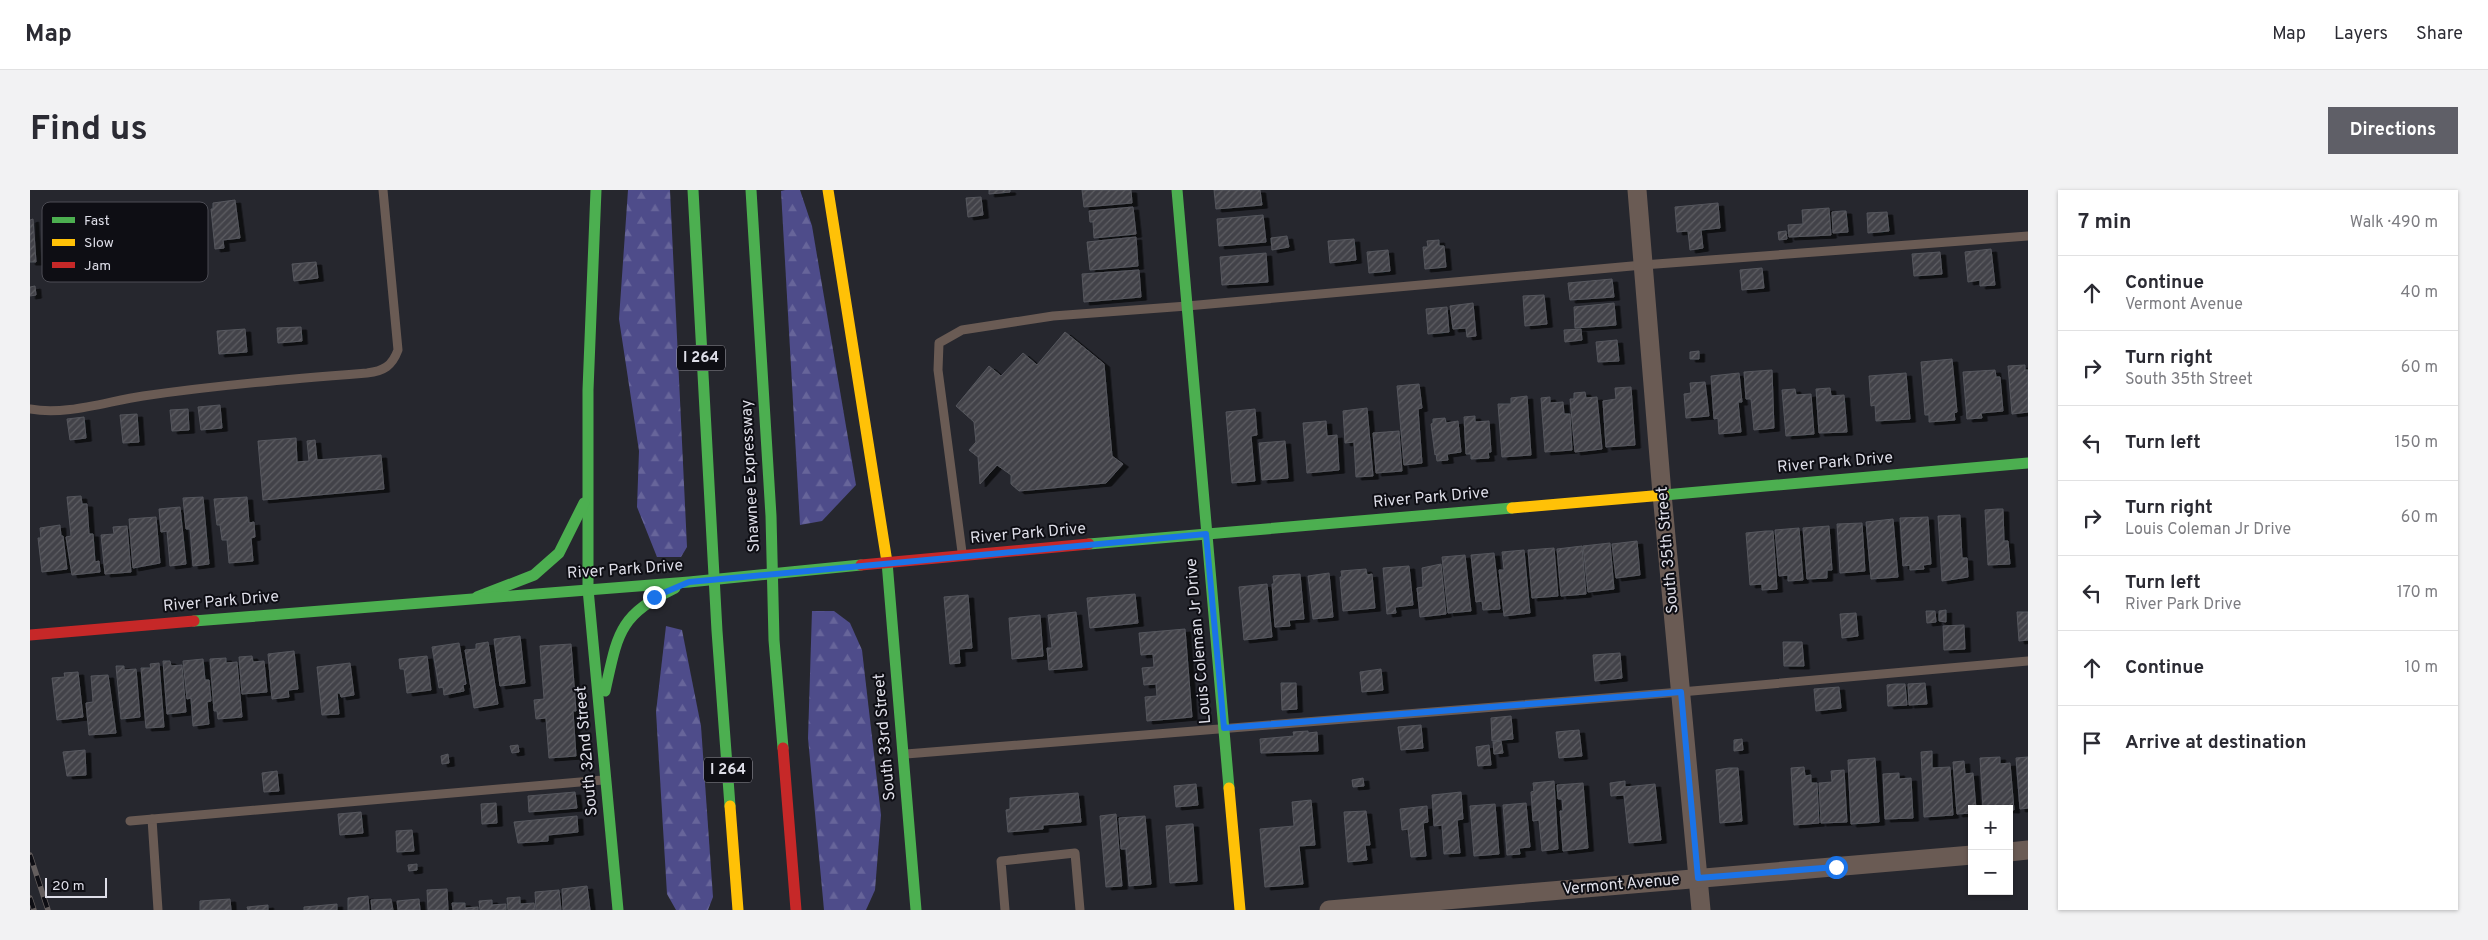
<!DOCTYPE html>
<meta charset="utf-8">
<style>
body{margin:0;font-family:Overpass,sans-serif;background:#f2f2f3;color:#2b2b33}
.controls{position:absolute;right:15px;bottom:15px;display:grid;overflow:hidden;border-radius:0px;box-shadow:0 1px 4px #0004}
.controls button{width:45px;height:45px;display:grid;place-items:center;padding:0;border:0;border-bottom:1px solid #e1e1e2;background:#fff;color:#2b2b33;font:25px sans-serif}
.scale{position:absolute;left:15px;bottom:12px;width:62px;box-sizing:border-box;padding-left:5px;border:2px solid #dedee8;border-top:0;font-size:14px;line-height:18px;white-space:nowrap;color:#dedee8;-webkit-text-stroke:4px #0e0e14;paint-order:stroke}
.stop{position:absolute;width:15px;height:15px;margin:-11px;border:4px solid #1a73e8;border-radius:50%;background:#fff}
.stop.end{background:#1a73e8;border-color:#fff;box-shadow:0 1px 5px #0008}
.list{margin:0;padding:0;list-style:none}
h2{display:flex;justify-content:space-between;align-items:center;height:65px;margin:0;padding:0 20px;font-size:21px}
h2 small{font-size:16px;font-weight:400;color:#7c7c81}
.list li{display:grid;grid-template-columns:32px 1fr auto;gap:15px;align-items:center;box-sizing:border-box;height:75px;padding:0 20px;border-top:1px solid #e1e1e2}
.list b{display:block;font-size:19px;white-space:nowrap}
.list p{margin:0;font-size:16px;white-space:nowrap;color:#7c7c81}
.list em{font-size:16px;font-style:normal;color:#7c7c81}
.icon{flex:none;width:28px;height:28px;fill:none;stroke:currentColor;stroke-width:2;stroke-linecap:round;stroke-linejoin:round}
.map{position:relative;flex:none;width:1998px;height:720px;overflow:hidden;border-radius:0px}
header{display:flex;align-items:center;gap:30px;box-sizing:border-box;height:70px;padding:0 25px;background:#fff;border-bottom:1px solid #e1e1e2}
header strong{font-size:24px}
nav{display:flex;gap:28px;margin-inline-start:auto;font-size:18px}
.intro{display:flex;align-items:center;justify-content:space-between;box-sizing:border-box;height:120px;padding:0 30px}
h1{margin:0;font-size:35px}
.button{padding:12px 22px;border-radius:0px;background:#5f5f67;color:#fff;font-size:18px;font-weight:700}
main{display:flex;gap:30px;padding:0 30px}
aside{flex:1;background:#fff;border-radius:0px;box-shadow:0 1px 4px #0004}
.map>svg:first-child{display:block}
.forest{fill:url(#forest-firs)}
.building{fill:url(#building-hatch);stroke:#55565d;filter:url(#shadow)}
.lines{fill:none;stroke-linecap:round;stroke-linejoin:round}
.lane{stroke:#6a5b54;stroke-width:9}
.street{stroke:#6a5b54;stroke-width:19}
.fast{stroke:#4caf50;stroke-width:11}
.slow{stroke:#ffc107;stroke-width:11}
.jam{stroke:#c62828;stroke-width:11}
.rail-casing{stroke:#645e5e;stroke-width:5.5}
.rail{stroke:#0e0e14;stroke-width:4;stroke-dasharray:11;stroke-linecap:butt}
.route{stroke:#1a73e8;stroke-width:6}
.labels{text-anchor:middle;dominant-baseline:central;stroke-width:4;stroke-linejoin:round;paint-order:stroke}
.shield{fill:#0e0e14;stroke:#a0a0a8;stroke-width:1}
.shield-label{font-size:15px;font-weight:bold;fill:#dedee8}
.street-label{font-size:16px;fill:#dedee8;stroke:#0e0e14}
.key{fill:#0e0e14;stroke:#4c4c54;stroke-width:1}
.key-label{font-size:14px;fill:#dedee8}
</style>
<header>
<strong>Map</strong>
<nav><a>Map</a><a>Layers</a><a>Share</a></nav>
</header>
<div class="intro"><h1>Find us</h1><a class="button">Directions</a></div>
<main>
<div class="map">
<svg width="1998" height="720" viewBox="0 0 1998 720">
<defs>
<pattern id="forest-firs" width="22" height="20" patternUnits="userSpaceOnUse" patternTransform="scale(1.25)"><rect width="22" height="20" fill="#4e4c8a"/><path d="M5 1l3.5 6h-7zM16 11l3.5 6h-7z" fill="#67659a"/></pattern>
<pattern id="building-hatch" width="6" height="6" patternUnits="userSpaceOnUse" patternTransform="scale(1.25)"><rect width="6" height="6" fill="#434349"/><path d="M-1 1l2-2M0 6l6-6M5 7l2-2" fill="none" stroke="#5e5e63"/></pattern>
<filter id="shadow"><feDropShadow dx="5.5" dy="3" stdDeviation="0" flood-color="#0009"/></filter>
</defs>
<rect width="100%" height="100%" fill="#26272e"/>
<g class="forest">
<polygon points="598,0 640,0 657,357 651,367 627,367 607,317 609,261 589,129"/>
<polygon points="755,0 770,0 782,36 826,295 792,331 770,335 751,1"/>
<polygon points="782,421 804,421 820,433 832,460 851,625 845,700 836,720 794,720 778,548"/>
<polygon points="636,436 652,440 671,536 683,707 678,720 646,720 637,704 626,522"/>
</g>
<g class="building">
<polygon points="959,0 980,0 980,2 959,4"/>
<polygon points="1052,0 1101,0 1102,13 1054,17"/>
<polygon points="1184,0 1230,0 1232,15 1186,19"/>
<polygon points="951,7 953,25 938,27 936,8"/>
<polygon points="205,10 210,48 193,50 194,58 185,59 181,19 183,19 183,13"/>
<polygon points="1688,13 1690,38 1671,40 1673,58 1660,60 1658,41 1647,42 1645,17"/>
<polygon points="1103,17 1106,44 1064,48 1063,32 1060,32 1059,21"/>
<polygon points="1799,18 1801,45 1759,47 1758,35 1773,34 1772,20"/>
<polygon points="1812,21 1816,21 1818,42 1803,43 1802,22"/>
<polygon points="1857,22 1859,41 1838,43 1837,23"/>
<polygon points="1233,25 1236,52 1189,56 1187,29"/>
<polygon points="3,29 6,72 0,72 0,30"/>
<polygon points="1756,41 1757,49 1749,50 1748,42"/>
<polygon points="1257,46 1259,57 1242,60 1241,48"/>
<polygon points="1106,47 1108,76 1060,80 1057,52"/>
<polygon points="1324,49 1326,70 1300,73 1298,51"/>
<polygon points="1409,50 1409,56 1414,56 1416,77 1395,79 1393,57 1398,57 1397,51"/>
<polygon points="1961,59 1965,95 1950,96 1950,90 1938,92 1935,62"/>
<polygon points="1358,60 1360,81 1339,83 1337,62"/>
<polygon points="1910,62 1912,84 1884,86 1882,64"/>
<polygon points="1236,63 1238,92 1192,95 1190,67"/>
<polygon points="286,72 288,88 264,91 262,74"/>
<polygon points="1732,78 1734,98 1712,100 1710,80"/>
<polygon points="1109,80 1111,107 1054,112 1052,84"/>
<polygon points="1582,89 1584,107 1540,110 1538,93"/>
<polygon points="5,96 6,105 0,106 0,97"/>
<polygon points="1514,105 1517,134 1495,136 1493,106"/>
<polygon points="1443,113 1446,146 1437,147 1436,138 1423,139 1420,116"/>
<polygon points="1584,113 1586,135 1545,138 1544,117"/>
<polygon points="1417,117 1419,142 1398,144 1396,119"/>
<polygon points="271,137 272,151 248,153 247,138"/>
<polygon points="215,139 217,162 189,164 187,141"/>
<polygon points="1551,139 1552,150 1535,152 1534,140"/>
<polygon points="1035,142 1074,174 1082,266 1093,274 1076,293 989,301 981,294 981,285 967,275 950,294 948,267 939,260 946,252 944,232 926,216 959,176 971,186 993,163 1007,175"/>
<polygon points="1587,150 1589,171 1568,172 1566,152"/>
<polygon points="1669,161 1669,169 1660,169 1660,162"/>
<polygon points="1922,169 1927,222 1924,223 1925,230 1899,232 1899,225 1895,225 1891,172"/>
<polygon points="1995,175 1995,180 1998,180 1998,222 1982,224 1978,176"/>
<polygon points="1742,180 1744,238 1724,240 1721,209 1716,209 1714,182"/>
<polygon points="1965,180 1966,187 1970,187 1973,221 1951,223 1952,228 1937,229 1933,182"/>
<polygon points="1709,183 1712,212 1708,212 1711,242 1689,244 1688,228 1684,229 1681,186"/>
<polygon points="1876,183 1880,229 1846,231 1845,215 1841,216 1839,186"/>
<polygon points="1675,192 1679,226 1656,228 1654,204 1661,203 1660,193"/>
<polygon points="1389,194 1392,218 1388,219 1392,273 1374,275 1367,196"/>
<polygon points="1601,197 1605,255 1576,257 1573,211 1586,209 1585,198"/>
<polygon points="1800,198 1801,206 1814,205 1817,242 1789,243 1786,199"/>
<polygon points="1765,199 1766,205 1781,204 1784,244 1756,246 1752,200"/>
<polygon points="1555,202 1556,208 1567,207 1572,259 1545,262 1540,209 1544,209 1544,203"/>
<polygon points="1497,206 1501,265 1472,267 1468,214 1481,214 1481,208"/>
<polygon points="1520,207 1520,213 1533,212 1534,224 1540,224 1542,260 1515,262 1511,208"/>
<polygon points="190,215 192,238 171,240 168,217"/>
<polygon points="1337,218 1343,286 1326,287 1324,252 1315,253 1313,221"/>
<polygon points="158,219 159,240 142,241 140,220"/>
<polygon points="1225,219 1227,245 1221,246 1225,291 1202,293 1196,222"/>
<polygon points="107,224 109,252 93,253 90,225"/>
<polygon points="1445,226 1445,232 1459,231 1461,262 1458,262 1459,268 1441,269 1441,264 1436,264 1434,227"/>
<polygon points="54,227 56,248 40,250 37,229"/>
<polygon points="1415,228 1416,233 1428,231 1431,262 1417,264 1418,270 1407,271 1406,264 1405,265 1401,234 1403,233 1403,229"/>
<polygon points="1296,231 1297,246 1307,245 1309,280 1277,283 1273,233"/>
<polygon points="1369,241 1372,281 1346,283 1343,243"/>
<polygon points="266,248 267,272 279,271 277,251 285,250 287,270 351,265 354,299 233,310 228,251"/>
<polygon points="1255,251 1258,288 1232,290 1229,253"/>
<polygon points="51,306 52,314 57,314 59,344 63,344 65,372 69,371 70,382 42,385 36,347 41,346 37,307"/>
<polygon points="173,307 179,374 163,376 160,339 156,339 153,308"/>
<polygon points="217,307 219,333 224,332 225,347 221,348 223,371 199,373 197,350 192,350 190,335 187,335 184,309"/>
<polygon points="150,317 156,374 140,376 137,341 131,342 129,319"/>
<polygon points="1968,319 1973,319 1974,351 1978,351 1980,374 1958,375 1955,320"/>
<polygon points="1930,325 1932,368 1937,368 1938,387 1912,391 1908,326"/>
<polygon points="126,327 130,373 103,378 99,329"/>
<polygon points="1898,327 1901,374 1893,375 1894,379 1880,380 1880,375 1873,376 1870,328"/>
<polygon points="1863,329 1868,387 1841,389 1836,332"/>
<polygon points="1832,333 1835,381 1810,383 1807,334"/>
<polygon points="30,335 31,346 33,346 37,379 12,382 8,348 11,348 10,338"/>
<polygon points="97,336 101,382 75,384 71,345 84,344 83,337"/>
<polygon points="1799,336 1802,380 1797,380 1797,388 1777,389 1773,338"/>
<polygon points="1769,338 1773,390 1758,391 1758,385 1749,386 1745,340"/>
<polygon points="1736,341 1743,341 1747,399 1732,400 1732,394 1720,395 1716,343"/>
<polygon points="1607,351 1610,385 1586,388 1582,354"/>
<polygon points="1580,353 1584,399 1558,402 1553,356"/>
<polygon points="1552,356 1556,404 1531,406 1527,359"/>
<polygon points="1524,358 1528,406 1502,408 1498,360"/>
<polygon points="1494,360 1500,423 1474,426 1469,380 1474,380 1472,362"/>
<polygon points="1464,363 1470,419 1453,420 1452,411 1446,412 1441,365"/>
<polygon points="1435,365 1441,421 1418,423 1412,367"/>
<polygon points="1411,374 1416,424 1390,427 1387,398 1393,397 1392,378"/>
<polygon points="1379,376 1383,415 1365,417 1366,423 1357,424 1353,378"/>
<polygon points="1336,379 1337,385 1342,384 1345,418 1313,421 1310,387 1312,387 1311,381"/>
<polygon points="1299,383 1303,427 1283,429 1278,386"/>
<polygon points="1270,384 1274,429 1259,430 1260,436 1245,437 1242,394 1244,394 1243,386"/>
<polygon points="1237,394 1242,447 1214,450 1209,397"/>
<polygon points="1105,404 1108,433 1060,438 1057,408"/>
<polygon points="938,405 942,458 929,459 930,473 920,474 914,407"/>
<polygon points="1916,420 1916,432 1909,431 1909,421"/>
<polygon points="1896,421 1905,421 1906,432 1897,433"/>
<polygon points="1046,422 1052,477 1019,480 1017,458 1022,458 1018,425"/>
<polygon points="1987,422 1998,422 1998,450 1989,451"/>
<polygon points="1826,423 1828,446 1812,448 1810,424"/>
<polygon points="1010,425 1013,466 982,469 979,428"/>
<polygon points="1934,435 1935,459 1914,460 1913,436"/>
<polygon points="1155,439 1162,527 1117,531 1115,507 1127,506 1126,494 1114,495 1112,478 1124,477 1123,464 1111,465 1109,443"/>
<polygon points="490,446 495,493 470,496 464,449"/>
<polygon points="458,452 468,514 444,518 435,460 446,459 446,454"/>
<polygon points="1753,452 1772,452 1774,476 1754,476"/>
<polygon points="429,453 436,494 433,495 434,501 414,505 413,497 409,498 402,457"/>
<polygon points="541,454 546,521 543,521 546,566 519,568 516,528 506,529 504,510 514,509 510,456"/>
<polygon points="264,461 268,499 258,500 259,507 242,509 238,464"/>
<polygon points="1590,463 1592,488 1565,491 1563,465"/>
<polygon points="222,466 223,472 234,471 237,502 212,504 209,467"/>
<polygon points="397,466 401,500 377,503 374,479 370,479 369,469"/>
<polygon points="196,468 196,473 207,472 212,527 188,529 187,521 184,521 180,469"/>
<polygon points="173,469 175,490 179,490 181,511 177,512 179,534 163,536 161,508 157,509 153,471"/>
<polygon points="133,471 140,471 141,476 152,475 156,522 137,524"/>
<polygon points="129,473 134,537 116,538 111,478 121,478 120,474"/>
<polygon points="320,473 324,505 311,507 310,503 307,503 309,524 292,525 287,477"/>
<polygon points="86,476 94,476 94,480 106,479 110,527 91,529"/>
<polygon points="1351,479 1353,500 1332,502 1330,482"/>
<polygon points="48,482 53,527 27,530 22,488 35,487 34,483"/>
<polygon points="78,485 86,543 59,545 56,513 63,512 61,486"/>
<polygon points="1251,493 1266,493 1267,519 1252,520"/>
<polygon points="1895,493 1897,514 1879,515 1878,494"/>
<polygon points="1865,494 1875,494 1877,515 1858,516 1857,495"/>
<polygon points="1809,497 1811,518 1786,521 1784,499"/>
<polygon points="1481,526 1483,549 1462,551 1461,528"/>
<polygon points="1391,535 1393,558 1371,560 1368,537"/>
<polygon points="1549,540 1552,566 1529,568 1526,542"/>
<polygon points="1278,541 1278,543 1287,542 1288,561 1231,563 1230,549 1264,546 1263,542"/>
<polygon points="1712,549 1713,560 1704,561 1704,550"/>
<polygon points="1471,551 1473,563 1464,564 1463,552"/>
<polygon points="488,555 489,562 482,563 480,556"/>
<polygon points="1459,555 1461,575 1448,576 1446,557"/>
<polygon points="55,560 56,585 37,586 33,562"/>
<polygon points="1902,561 1902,578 1920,577 1923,625 1894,627 1891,562"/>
<polygon points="418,564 419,573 412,574 411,566"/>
<polygon points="1970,567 1970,574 1980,573 1984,620 1953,619 1950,568"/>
<polygon points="1998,567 1998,618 1990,619 1986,568"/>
<polygon points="1845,568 1849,632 1821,634 1818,570"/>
<polygon points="1934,571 1935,584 1943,583 1946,619 1942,619 1942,623 1927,624 1923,572"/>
<polygon points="1774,577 1775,586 1781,585 1781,593 1787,593 1789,633 1764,635 1761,578"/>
<polygon points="1699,578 1708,578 1712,631 1690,633 1686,580"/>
<polygon points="1814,580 1817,632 1791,633 1789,593 1802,592 1801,581"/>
<polygon points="247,581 249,601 234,602 232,583"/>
<polygon points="1869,583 1869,589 1881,588 1883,628 1855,629 1853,584"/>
<polygon points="1333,588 1334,596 1323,597 1322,590"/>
<polygon points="1524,591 1528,659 1512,661 1509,630 1503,631 1501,602 1504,601 1503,593"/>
<polygon points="1595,591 1595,597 1625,594 1631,650 1599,653 1594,605 1581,606 1580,593"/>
<polygon points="1553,593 1558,658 1533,661 1530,621 1533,621 1532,609 1528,609 1527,595"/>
<polygon points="1166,594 1168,615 1146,617 1144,596"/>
<polygon points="545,602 547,618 499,622 498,606"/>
<polygon points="1431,602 1433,629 1427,630 1430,663 1414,664 1412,635 1404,636 1402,605"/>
<polygon points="1048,603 1051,632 1013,635 1013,639 978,642 976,620 980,619 980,608"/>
<polygon points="1281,610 1285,655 1269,656 1273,694 1235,697 1230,639 1264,636 1262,612"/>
<polygon points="466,613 467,633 452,634 451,614"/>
<polygon points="1496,613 1500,657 1489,658 1490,664 1477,665 1473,615"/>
<polygon points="1465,614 1469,664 1444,666 1440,616"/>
<polygon points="1397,616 1398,632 1393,633 1396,666 1381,667 1378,639 1372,640 1370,619"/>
<polygon points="1336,621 1340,655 1335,655 1337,670 1318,672 1314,622"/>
<polygon points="331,622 333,643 310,645 308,624"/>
<polygon points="1086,624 1092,696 1076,697 1070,626"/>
<polygon points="547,626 548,642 518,645 518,651 488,653 484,632"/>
<polygon points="1115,626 1121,694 1099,696 1096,659 1091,659 1089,628"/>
<polygon points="1160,634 1163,634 1167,691 1140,693 1136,636"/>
<polygon points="382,640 384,661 367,662 366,641"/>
<polygon points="387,674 387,680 379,681 378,675"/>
<polygon points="557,696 560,720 533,720 532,699"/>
<polygon points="417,699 418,720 398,720 397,700"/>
<polygon points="529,700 531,720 506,720 505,702"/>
<polygon points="338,706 339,720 318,720 318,708"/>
<polygon points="490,707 490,714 504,713 505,720 478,720 477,708"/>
<polygon points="200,709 201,720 170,720 170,711"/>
<polygon points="361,709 363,720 342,720 341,710"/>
<polygon points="389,709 390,720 368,720 367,711"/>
<polygon points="462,710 462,715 476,714 476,720 450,720 449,711"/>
<polygon points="422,713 435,713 435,718 448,717 448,720 423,720"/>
<polygon points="307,714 307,720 274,720 274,717"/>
<polygon points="238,715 238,720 218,720 217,717"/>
</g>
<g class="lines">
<g class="lane">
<path d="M 0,219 C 36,226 78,211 113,206 C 188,195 262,189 337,183 C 354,181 362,176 368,160 L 353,0"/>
<polyline points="932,362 908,180 909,153 932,140 1023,126 1157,116 1613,75 1998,46"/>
<polyline points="876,564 1651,502 1998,471"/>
<polyline points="122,629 128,720"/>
<polyline points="100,631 573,590"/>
<polyline points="975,720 971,671 1045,663 1050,720"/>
</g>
<g class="street">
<polyline points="1607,0 1632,304 1671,720"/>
<polyline points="1979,662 1998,660"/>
<polyline points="1299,720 1942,665"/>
</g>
<g class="fast">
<polyline points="663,0 687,441 700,616"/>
<polyline points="721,0 741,326 744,450 753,558"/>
<polyline points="1147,0 1199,598"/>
<polyline points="1634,305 1998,273"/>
<polyline points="1059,354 1482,318"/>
<polyline points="857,372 886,720"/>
<polyline points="558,399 588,720"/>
<polyline points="558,399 558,200 566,0"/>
<polyline points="447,407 504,385 529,363 554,313"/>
<polyline points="164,431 659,392 831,375"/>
<path d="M 575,501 C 588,443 588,426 645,398"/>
</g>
<g class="slow">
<polyline points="798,0 857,372"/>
<polyline points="1482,318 1634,305"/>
<polyline points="1199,598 1210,720"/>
<polyline points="700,616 708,720"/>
</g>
<g class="jam">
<polyline points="831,375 1059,354"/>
<polyline points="0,445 164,431"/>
<polyline points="753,558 766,720"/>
</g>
<g class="rail-casing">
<g id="rail">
<polyline points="0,665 18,720"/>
<polyline points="0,708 4,720"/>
</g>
</g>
<use href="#rail" class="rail"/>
</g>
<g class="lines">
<polyline class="route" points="624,407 659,392 1176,344 1194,538 1651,502 1668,688 1806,677"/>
</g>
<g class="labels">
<g class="shield">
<rect x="647" y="155.5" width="48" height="25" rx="4"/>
<rect x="674" y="567.5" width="48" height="25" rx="4"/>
</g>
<g class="shield-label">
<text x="671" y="168">I 264</text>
<text x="698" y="580">I 264</text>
</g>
<g class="street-label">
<text transform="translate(1805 273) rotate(-5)">River Park Drive</text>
<text transform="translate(721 286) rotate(-93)">Shawnee Expressway</text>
<text transform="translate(1401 308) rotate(-5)">River Park Drive</text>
<text transform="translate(998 344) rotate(-5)">River Park Drive</text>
<text transform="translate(1638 360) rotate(-95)">South 35th Street</text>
<text transform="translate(595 380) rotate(-4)">River Park Drive</text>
<text transform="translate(191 412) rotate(-5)">River Park Drive</text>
<text transform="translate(1169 451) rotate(-95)">Louis Coleman Jr Drive</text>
<text transform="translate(855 547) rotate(-95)">South 33rd Street</text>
<text transform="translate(557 561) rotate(-95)">South 32nd Street</text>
<text transform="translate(1591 695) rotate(-5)">Vermont Avenue</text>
</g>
</g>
<rect x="12" y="12" width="166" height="80" rx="8" class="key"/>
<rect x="22" y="27" width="23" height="6" fill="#4caf50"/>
<rect x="22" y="49" width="23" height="7" fill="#ffc107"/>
<rect x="22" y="72" width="23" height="6" fill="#c62828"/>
<g class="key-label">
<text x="54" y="35">Fast</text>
<text x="54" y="57">Slow</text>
<text x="54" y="80">Jam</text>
</g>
</svg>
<div class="controls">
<button>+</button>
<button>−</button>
</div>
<div class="scale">20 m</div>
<div class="stop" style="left:1806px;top:677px"></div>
<div class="stop end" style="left:624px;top:407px"></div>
</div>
<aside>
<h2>7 min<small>Walk · 490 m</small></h2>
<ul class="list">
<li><svg class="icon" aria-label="ahead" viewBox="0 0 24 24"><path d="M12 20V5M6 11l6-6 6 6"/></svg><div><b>Continue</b><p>Vermont Avenue</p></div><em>40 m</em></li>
<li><svg class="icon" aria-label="right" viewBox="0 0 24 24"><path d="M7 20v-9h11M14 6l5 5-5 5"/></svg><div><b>Turn right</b><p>South 35th Street</p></div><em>60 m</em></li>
<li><svg class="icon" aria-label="left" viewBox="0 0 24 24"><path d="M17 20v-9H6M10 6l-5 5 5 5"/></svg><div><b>Turn left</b></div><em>150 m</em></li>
<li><svg class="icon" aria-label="right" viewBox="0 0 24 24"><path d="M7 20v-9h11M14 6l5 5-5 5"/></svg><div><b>Turn right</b><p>Louis Coleman Jr Drive</p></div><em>60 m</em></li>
<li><svg class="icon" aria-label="left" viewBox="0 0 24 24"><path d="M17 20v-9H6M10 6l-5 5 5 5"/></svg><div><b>Turn left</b><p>River Park Drive</p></div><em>170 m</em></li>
<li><svg class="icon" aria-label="ahead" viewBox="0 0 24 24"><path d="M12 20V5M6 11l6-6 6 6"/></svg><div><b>Continue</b></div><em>10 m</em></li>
<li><svg class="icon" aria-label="arrive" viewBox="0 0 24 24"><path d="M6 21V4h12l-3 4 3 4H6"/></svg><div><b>Arrive at destination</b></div></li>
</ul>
</aside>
</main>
